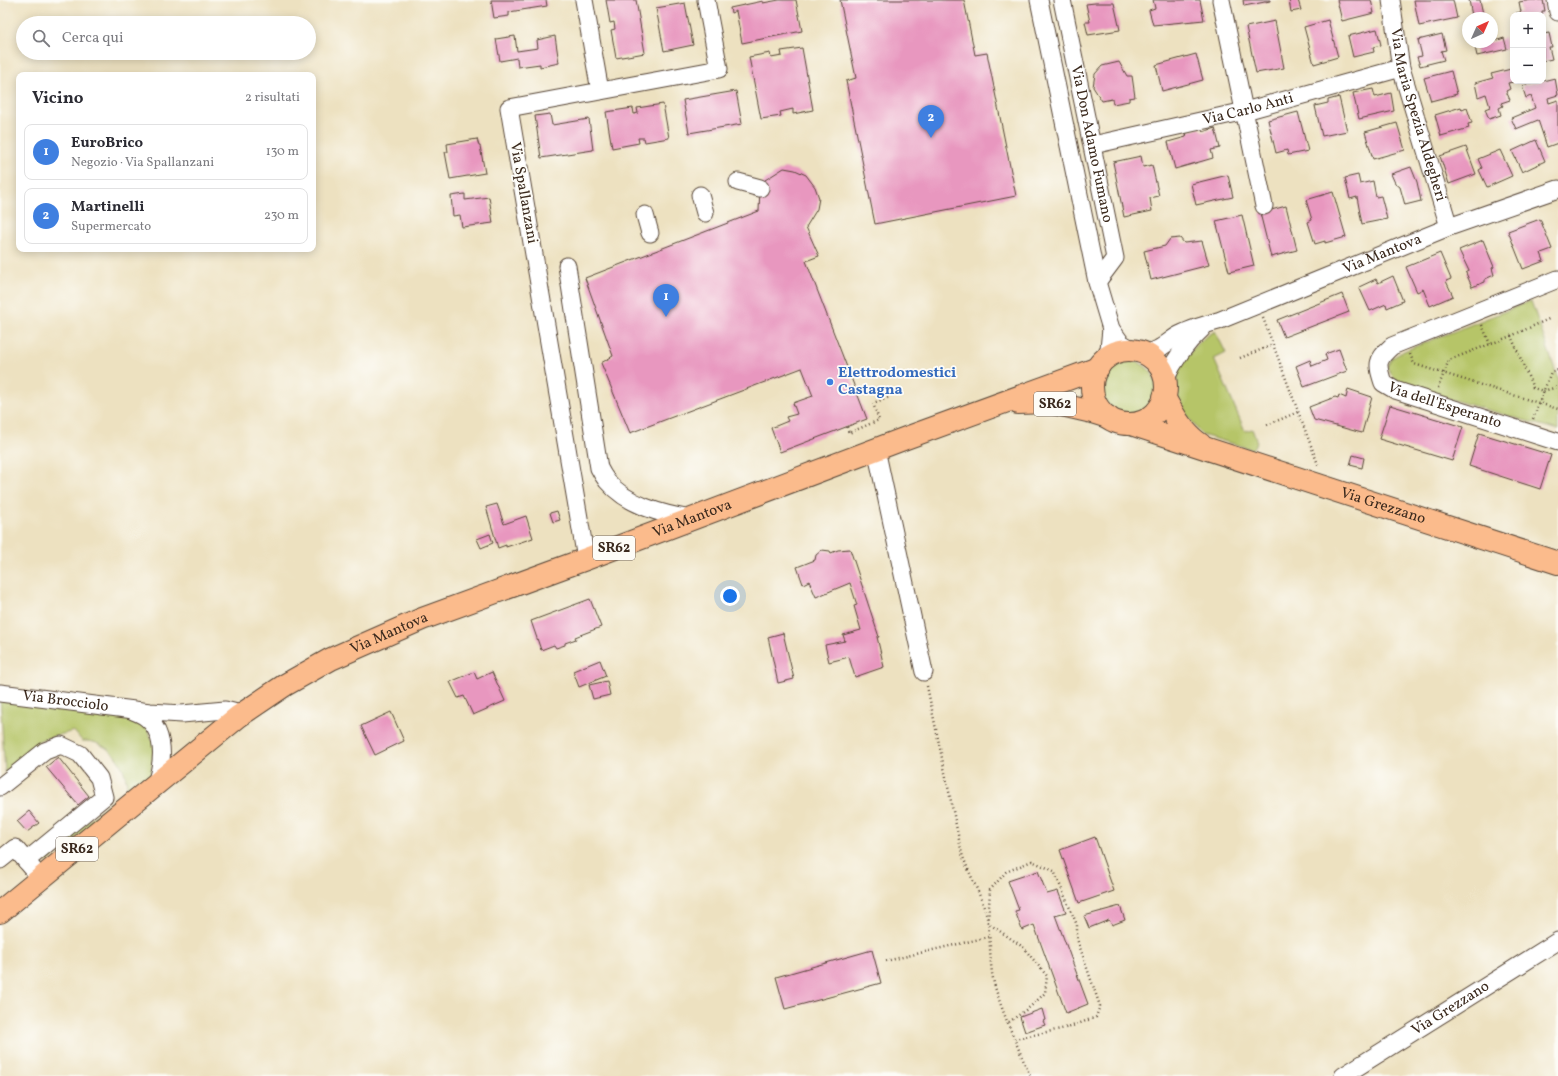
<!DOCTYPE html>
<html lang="it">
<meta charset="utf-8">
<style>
body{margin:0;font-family:Vollkorn,serif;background:#f2f2f3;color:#2b2b33}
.controls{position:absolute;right:12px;top:12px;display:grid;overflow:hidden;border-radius:8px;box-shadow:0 2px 10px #0003}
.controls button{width:36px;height:36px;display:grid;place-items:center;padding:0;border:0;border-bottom:1px solid #e1e1e2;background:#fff;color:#2b2b33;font:20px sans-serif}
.compass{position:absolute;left:1462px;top:12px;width:36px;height:36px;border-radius:50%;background:#fff;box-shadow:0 2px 10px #0003;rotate:45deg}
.you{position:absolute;left:730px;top:596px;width:14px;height:14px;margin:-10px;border:3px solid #fff;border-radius:50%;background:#1a73e8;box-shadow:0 0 0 6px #1a73e833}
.badge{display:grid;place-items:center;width:26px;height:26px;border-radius:50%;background:#db2777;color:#fff;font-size:13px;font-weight:700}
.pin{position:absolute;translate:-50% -33px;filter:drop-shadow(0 1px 2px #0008)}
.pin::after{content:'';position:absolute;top:21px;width:14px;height:12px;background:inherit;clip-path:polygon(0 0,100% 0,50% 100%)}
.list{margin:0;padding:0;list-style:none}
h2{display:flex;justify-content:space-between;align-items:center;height:52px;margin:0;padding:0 16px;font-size:17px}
h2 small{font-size:13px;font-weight:400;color:#7c7c81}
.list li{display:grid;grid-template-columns:26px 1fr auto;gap:12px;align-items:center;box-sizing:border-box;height:56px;margin:0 8px 8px;padding:0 8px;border:1px solid #e1e1e2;border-radius:8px}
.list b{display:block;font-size:15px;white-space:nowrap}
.list p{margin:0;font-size:13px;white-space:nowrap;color:#7c7c81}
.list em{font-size:13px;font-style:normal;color:#7c7c81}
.icon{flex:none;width:22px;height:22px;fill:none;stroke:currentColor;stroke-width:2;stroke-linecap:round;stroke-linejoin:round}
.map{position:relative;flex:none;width:1558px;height:1076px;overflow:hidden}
.search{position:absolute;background:#fff;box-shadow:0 2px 10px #0003;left:16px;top:16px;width:300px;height:44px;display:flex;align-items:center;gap:10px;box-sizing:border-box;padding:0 14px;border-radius:22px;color:#7c7c81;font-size:15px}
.panel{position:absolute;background:#fff;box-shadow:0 2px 10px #0003;left:16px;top:72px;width:300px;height:180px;border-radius:8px}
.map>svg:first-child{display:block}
.green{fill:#b6c567;stroke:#787842}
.building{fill:#e897bf}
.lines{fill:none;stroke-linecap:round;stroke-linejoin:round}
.minor-casing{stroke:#564536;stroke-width:19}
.major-casing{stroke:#564536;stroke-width:24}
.path{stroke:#564536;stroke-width:2.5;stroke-dasharray:1 3;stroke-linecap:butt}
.minor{stroke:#fff;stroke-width:17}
.major{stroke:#fbbb8c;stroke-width:22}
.shop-dot{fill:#3f7fe0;stroke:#fdfcf7;stroke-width:1.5}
.labels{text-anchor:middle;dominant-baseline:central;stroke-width:3.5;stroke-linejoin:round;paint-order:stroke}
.shield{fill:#fdfcf7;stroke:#75695f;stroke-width:1}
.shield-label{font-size:14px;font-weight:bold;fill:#3b2a1e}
.street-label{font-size:15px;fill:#3b2a1e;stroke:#fdfcf7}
.shop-label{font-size:15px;font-weight:bold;fill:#366cbe;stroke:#fdfcf7;text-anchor:start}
</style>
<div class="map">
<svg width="1558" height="1076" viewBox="0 0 1558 1076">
<rect width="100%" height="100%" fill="#fdfcf7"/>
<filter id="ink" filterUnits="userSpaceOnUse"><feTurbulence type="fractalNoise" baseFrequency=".025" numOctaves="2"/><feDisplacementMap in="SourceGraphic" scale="8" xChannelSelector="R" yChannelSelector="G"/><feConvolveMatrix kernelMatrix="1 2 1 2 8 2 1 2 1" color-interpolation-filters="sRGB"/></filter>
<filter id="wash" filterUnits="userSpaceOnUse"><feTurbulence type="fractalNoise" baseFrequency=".012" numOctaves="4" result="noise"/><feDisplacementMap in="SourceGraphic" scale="16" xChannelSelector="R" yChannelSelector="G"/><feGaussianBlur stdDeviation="0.9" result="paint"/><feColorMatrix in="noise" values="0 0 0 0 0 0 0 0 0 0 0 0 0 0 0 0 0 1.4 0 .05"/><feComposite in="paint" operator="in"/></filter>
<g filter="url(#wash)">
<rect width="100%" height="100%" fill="#ede1c0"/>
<g class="green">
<polygon points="1531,301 1558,378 1558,430 1405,386 1393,377 1387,367 1392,358 1404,351"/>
<polygon points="1215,331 1226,353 1214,359 1245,431 1252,429 1257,442 1252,449 1202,435 1179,405 1176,388 1178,370 1193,349 1204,338"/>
<circle cx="1129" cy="388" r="27"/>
<path d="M 0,696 L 129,713 L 145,724 L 155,746 L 150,777 L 47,862 L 44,857 L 54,850 L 54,846 L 57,844 L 60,845 L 127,789 C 127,765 109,740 82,741 L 74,731 L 40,740 L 5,773 Z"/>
</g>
<g id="blocks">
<g class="building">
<polygon points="491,0 546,0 547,6 509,12 509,16 494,18"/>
<polygon points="606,0 636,0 645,53 616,58 611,30 615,29 614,22 610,23"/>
<polygon points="779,0 796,0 802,31 742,43 736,11 731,13 730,8 763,1 763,3"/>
<polygon points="840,0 964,0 975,55 987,53 1016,196 875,224 846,81 856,78"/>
<polygon points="1153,0 1200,0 1204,20 1153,25 1149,10 1155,8"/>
<polygon points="1243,0 1270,0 1270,1 1244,6"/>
<polygon points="1289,0 1298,0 1301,10 1291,12"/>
<polygon points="1337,0 1371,0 1374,13 1342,21"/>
<polygon points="1414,0 1453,0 1457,18 1419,26"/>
<polygon points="1469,0 1480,0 1483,14 1472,16"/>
<polygon points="1531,0 1543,0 1545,11 1542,11 1542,15 1517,15 1516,13 1521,12 1519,2"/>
<polygon points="685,3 693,45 664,51 656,8"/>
<polygon points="1095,3 1114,3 1120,30 1088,35 1085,22 1090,22 1086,4"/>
<polygon points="1328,20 1338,57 1314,64 1304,27"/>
<polygon points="1275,21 1284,68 1256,73 1246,27"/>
<polygon points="1377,29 1381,45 1373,47 1374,52 1353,57 1348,36"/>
<polygon points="1549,33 1552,47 1549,47 1552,59 1543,61 1543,34"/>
<polygon points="1442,34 1446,50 1441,51 1444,60 1420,66 1417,57 1422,56 1418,40"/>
<polygon points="515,36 517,51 538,48 537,40 555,36 559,63 540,67 540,64 518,67 517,58 500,61 496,39"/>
<polygon points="1504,38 1507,49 1477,56 1475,47 1479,46 1478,42 1492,42"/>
<polygon points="802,48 813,110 793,114 793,109 780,112 781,116 761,119 749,57 770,53 771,58 782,56 781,51"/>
<polygon points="1196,54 1203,80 1162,91 1156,65"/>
<polygon points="1119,62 1127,76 1132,76 1135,97 1129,98 1129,101 1113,104 1112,99 1102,101 1093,87 1095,74 1102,66"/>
<polygon points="1511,69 1513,82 1508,83 1510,89 1506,91 1510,100 1501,103 1503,106 1499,108 1501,115 1489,119 1485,109 1490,107 1486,94 1478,97 1475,83 1493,78 1491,74"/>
<polygon points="1451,71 1457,94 1431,101 1424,78"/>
<polygon points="1555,78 1558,95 1548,98 1549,103 1558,100 1558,143 1547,147 1538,120 1516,129 1511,118 1535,108 1531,96 1526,98 1522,86"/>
<polygon points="1373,89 1375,97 1391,93 1394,111 1359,119 1353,93"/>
<polygon points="736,91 742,124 689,133 683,100"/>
<polygon points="1339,97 1347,131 1322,136 1315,106 1328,103 1328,100"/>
<polygon points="663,104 669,138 645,142 644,138 638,138 639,143 612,148 606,112 633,108 634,114 638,113 637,108"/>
<polygon points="1461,107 1462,110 1467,108 1472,123 1468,124 1469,128 1441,136 1435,115"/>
<polygon points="1298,112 1308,151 1288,155 1287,150 1276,153 1268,120"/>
<polygon points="550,114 552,125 589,119 593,150 541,158 535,116"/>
<polygon points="1397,123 1405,150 1373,159 1365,132"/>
<polygon points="1200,128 1203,132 1215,128 1220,148 1211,150 1213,158 1175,169 1168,142 1186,137 1187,132"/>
<polygon points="477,139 479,146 480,146 485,173 450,179 445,152 448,152 447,144"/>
<polygon points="1536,140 1545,161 1522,172 1512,151"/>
<polygon points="1466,147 1476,174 1449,184 1440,156"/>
<polygon points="1500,150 1512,176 1487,187 1479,170 1482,168 1478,159"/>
<polygon points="1141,156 1143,167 1152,165 1159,196 1150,198 1152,211 1124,217 1113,162"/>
<polygon points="1411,167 1417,182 1421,201 1405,205 1400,187 1395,183 1391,174"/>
<polygon points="784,168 795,170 806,175 815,187 819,198 817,209 806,227 819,256 806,261 867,419 780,452 771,428 788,421 786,417 797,414 793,403 813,396 802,368 630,433 601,363 613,356 585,278 759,211 760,188 765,180"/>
<polygon points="1228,175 1233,197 1196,205 1191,184"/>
<polygon points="1358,175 1360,184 1373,181 1376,197 1381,196 1387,219 1362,224 1357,197 1350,199 1345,178"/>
<polygon points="1333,192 1346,237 1325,243 1325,241 1315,244 1308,222 1312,220 1306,200"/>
<polygon points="465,194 465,200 489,197 493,223 462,227 460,215 453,216 451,196"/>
<polygon points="1286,206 1297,250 1271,257 1260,213"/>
<polygon points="1242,215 1254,266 1229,272 1216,221"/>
<polygon points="1540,219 1552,249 1541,253 1544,261 1523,269 1508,231"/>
<polygon points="1180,238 1184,243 1202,241 1209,265 1151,280 1144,251 1165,246 1170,239"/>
<polygon points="1483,240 1494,267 1492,268 1494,275 1485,279 1485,282 1472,287 1466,273 1469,271 1459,250"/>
<polygon points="1440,253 1451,279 1446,281 1453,296 1430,306 1423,289 1417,292 1406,267"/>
<polygon points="1393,276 1403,301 1387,308 1386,304 1370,311 1359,287 1376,279 1378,283"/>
<polygon points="1342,294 1349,312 1284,337 1277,320"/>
<polygon points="1339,349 1347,371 1304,387 1296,366 1310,360 1312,366 1327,360 1325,354"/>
<polygon points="1348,389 1372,397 1362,433 1314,420 1309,407 1335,397 1338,398 1339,395 1346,398"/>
<polygon points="1390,405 1463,427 1452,461 1379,439"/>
<polygon points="1479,433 1551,455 1540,489 1469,466"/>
<polygon points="1353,455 1364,458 1362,468 1350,465"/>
<polygon points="497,504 504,524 526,516 533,538 506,547 506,545 498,548 486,507"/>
<polygon points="557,511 560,520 553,522 550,513"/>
<polygon points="490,534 493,543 481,548 477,539"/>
<polygon points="850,549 879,637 877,637 884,667 855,677 849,657 829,662 825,645 845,641 843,635 861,630 854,606 857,605 850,583 816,597 809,581 803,584 797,567 815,560 816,555 822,550 830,551 831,553 838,550"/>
<polygon points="590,599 601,627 575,637 576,639 565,643 565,645 556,648 554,645 541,650 531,621"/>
<polygon points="783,633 794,679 778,683 768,637"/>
<polygon points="600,660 606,676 579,687 573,671"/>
<polygon points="474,672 477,679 492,672 505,701 473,715 464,696 458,698 450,682"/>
<polygon points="607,681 610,695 593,699 589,685"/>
<polygon points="391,712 404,741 375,755 361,726"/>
<polygon points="58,757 89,796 78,805 46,767"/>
<polygon points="29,811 39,823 27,832 17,821"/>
<polygon points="1095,837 1114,891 1079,903 1060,850"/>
<polygon points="1038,871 1047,894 1058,891 1066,912 1055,915 1088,1004 1066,1013 1034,925 1022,930 1015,911 1019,910 1008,881"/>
<polygon points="1120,906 1125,920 1112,925 1109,920 1089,928 1084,916"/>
<polygon points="872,950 881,983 785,1009 776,977"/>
<polygon points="1042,1009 1045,1020 1043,1021 1045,1025 1025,1032 1020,1017"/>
</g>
</g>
</g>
<g filter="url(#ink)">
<use href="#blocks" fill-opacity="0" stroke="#564536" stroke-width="1"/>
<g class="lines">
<g class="minor-casing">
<g id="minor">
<polyline points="584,0 600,91"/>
<polyline points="1039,0 1097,282 1111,329 1121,343 1135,351"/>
<path id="s1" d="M 1062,0 L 1115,258 L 1097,282"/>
<polyline points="1221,0 1264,206"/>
<path id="s2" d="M 1391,0 L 1401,68 L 1449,227"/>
<polyline points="1556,0 1558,12"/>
<path id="s3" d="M 1093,145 L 1245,111 L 1401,68"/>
<polyline points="738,182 760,188"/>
<polyline points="700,195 705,213"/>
<polyline points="645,215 650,233"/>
<path d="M 567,266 L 599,468 C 601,472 604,477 607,481 C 627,505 661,514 691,519"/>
<path id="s4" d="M 1558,279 L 1392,346 C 1376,360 1377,364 1383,383 L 1395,390 L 1558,442"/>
<path id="s5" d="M 1144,354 C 1159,351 1165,344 1177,336 C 1189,329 1204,325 1218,321 L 1449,227 L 1558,189"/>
<polyline points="1100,364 1109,349 1111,329"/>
<path d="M 1165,380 C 1174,360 1185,344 1202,329"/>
<polyline points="876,449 924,672"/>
<polyline points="586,559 509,108 719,69 706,0"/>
<path id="s6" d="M 0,693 L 150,712 L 182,714 L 225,710 L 233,712 L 239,716"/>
<path d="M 133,711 C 167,722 165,759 155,786"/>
<polyline points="0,787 45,751 61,745 80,754 99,778 104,797 26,861"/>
<polyline points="0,860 15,848 33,869"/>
<path id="s7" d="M 1343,1076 L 1558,941"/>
</g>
</g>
<g class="major-casing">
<g id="major">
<circle cx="1129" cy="387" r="37"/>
<path d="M 1164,397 C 1174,415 1183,433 1200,444"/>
<polyline points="1018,403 1049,402 1092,412 1108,417"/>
<path id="s8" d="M 1131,424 L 1558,563"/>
<path id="s9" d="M 0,912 L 239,716 L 285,685 L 331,659 L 422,619 L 586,559 L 906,438 L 1098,368"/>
</g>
</g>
<g class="path">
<polyline points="1263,318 1319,467"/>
<polyline points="1482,325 1490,344"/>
<polyline points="1511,336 1551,318"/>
<polyline points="1410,354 1414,364 1558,409"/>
<polyline points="1240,358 1273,345"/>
<polyline points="1438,388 1449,360 1511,336 1533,388 1543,391 1558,387"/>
<polyline points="1533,419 1551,372 1558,370"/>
<polyline points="1267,425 1298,412"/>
<polyline points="847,427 849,433 879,420 873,403 890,397"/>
<path d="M 927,686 L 962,854 C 970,877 984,899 988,923 C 991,944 989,966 995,987 C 1004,1017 1018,1047 1030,1076"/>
<polyline points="886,961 988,937"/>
<polyline points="1009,1022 1030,1007 1045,993 1047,976 1023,947 988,923 990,890 1006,872 1032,861 1054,871 1077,925 1077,939 1100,1006 1096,1017 1070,1027 1015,1039"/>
</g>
<use href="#minor" class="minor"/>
<use href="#major" class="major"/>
</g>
</g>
<circle class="shop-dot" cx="830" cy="382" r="4"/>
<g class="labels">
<g class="shield">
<rect x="1034" y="392" width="42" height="24" rx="3"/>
<rect x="593" y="536" width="42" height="24" rx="3"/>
<rect x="56" y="837" width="42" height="24" rx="3"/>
</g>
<g class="shield-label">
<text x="1055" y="404">SR62</text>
<text x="614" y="548">SR62</text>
<text x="77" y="849">SR62</text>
</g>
<g class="street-label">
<text stroke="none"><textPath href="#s3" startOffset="159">Via Carlo Anti</textPath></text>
<text stroke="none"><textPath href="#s2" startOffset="118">Via Maria Spezia Aldegheri</textPath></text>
<text stroke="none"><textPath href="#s1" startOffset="147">Via Don Adamo Fumano</textPath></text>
<text transform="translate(523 193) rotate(80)">Via Spallanzani</text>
<text stroke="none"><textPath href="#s5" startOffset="259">Via Mantova</textPath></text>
<text stroke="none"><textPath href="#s4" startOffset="287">Via dell'Esperanto</textPath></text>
<text stroke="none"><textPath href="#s8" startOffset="265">Via Grezzano</textPath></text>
<text stroke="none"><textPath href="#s9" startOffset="805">Via Mantova</textPath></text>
<text stroke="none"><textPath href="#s9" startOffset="481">Via Mantova</textPath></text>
<text stroke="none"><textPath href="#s6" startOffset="66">Via Brocciolo</textPath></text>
<text stroke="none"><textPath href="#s7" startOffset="127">Via Grezzano</textPath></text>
</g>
<g class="shop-label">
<text x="838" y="373">Elettrodomestici<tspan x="838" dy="17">Castagna</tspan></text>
</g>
</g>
</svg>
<div class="controls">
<button>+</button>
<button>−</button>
</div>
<svg class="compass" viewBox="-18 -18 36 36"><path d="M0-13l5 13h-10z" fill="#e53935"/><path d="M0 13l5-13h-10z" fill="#7c7c81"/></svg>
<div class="you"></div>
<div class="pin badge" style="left:666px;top:317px;background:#3f7fe0">1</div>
<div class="pin badge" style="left:931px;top:138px;background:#3f7fe0">2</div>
<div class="search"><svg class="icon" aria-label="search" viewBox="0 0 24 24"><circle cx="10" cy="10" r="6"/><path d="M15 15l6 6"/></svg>Cerca qui</div>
<section class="panel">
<h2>Vicino<small>2 risultati</small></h2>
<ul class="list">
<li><span class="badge" style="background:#3f7fe0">1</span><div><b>EuroBrico</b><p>Negozio · Via Spallanzani</p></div><em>130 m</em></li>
<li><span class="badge" style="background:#3f7fe0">2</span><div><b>Martinelli</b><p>Supermercato</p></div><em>230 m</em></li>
</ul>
</section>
</div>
